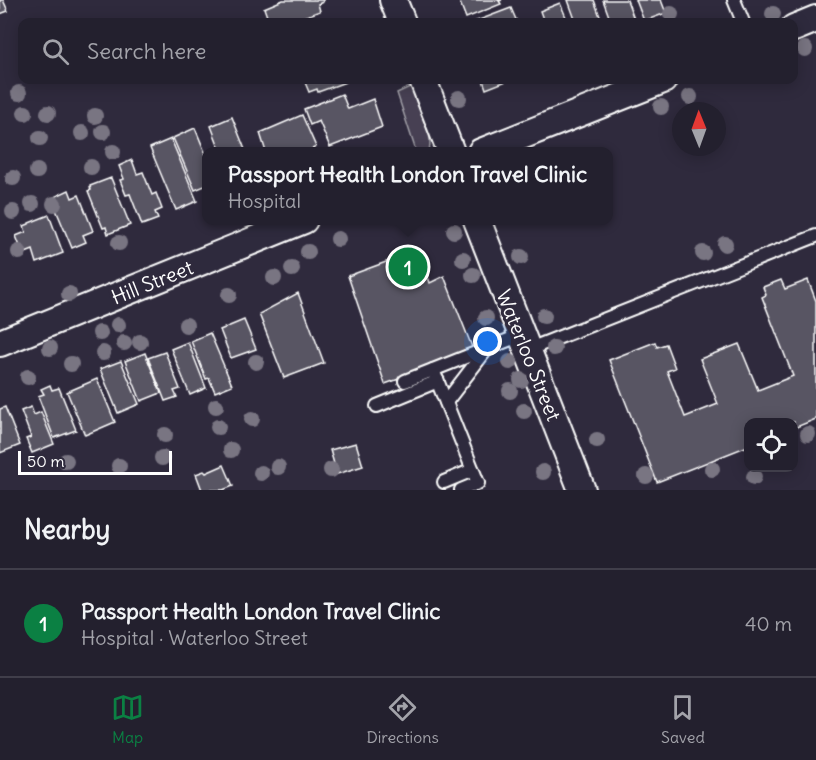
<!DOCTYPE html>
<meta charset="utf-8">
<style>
body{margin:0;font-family:Delius,sans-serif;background:#2b2836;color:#f1f3f6}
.controls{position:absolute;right:18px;bottom:18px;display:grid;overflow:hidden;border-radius:12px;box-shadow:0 3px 15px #0003}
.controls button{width:54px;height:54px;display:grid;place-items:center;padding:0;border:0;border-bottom:2px solid #403e4a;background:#23202e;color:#f1f3f6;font:30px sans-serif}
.compass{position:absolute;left:672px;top:102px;width:54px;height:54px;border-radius:50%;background:#23202e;box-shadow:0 3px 15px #0003;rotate:359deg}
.scale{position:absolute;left:18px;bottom:15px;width:154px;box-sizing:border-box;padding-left:6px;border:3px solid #fff;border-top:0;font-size:16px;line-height:21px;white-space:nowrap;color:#fff;-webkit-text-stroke:4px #2f2a3d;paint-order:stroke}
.you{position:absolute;left:488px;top:342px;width:21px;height:21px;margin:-15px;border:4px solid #fff;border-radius:50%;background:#1a73e8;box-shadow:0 0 0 9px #1a73e833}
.badge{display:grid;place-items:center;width:39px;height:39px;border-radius:50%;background:#0b8043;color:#fff;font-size:20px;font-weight:700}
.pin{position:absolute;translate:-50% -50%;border:3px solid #fff;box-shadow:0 2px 6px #0006}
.popup{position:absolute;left:202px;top:147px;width:411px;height:78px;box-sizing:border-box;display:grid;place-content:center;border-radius:12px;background:#23202e;filter:drop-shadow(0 2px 4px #0005);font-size:20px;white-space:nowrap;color:#a3a3aa}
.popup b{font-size:22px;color:#f1f3f6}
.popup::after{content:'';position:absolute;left:50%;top:100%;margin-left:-12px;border:12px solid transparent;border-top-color:#23202e}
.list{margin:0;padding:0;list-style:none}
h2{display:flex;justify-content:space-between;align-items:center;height:78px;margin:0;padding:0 24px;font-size:26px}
h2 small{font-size:20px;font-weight:400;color:#a3a3aa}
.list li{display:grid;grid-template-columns:39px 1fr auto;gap:18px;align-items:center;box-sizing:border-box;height:108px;padding:0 24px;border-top:2px solid #403e4a}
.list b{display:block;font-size:22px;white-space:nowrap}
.list p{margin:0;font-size:20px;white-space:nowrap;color:#a3a3aa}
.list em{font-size:20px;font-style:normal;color:#a3a3aa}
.icon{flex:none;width:33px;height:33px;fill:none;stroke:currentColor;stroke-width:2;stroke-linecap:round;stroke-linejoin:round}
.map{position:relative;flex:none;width:816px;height:490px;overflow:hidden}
.search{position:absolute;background:#23202e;box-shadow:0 3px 15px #0003;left:18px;right:18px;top:18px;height:66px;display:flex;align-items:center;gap:15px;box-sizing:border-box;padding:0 21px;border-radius:12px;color:#a3a3aa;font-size:22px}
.sheet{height:186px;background:#23202e}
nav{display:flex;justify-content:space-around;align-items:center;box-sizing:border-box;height:84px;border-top:2px solid #403e4a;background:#23202e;font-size:16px;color:#a3a3aa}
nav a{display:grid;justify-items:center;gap:3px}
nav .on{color:#0b8043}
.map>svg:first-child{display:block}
.green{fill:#464152;stroke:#a2a0a8;stroke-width:1.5}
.building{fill:#595564;stroke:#fff;stroke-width:1.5}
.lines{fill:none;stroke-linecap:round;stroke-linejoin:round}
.service-casing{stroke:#fff;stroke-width:16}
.minor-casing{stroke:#fff;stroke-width:30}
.service{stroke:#2f2a3d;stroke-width:12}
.minor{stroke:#2f2a3d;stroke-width:26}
.tree{fill:#797582}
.labels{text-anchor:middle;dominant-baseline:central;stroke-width:6;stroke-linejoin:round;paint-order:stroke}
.street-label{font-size:20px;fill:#fff;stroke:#2f2a3d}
</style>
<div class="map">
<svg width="816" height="490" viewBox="0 0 816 490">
<rect width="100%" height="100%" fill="#2f2a3d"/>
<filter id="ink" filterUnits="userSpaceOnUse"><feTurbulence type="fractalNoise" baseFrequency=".0167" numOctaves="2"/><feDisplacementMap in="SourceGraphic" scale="12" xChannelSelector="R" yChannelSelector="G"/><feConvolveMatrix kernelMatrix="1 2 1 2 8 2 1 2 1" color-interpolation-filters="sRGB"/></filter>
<g filter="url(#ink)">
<path class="green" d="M 412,86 C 419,105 434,131 429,151 L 416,151 L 397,93 Z"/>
<g class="building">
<polygon points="0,0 3,0 8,11 0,14"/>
<polygon points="283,0 323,0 323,2 318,4 320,11 290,22 269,22 264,8"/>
<polygon points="459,0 502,0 499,1 501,4 466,18"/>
<polygon points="568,0 594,0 602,22 576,22"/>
<polygon points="603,0 627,0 635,22 611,22"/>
<polygon points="636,0 661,0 666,13 644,21"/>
<polygon points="560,3 568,22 544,22 540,11"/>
<polygon points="511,8 517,22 474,22"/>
<polygon points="304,80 351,80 318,92 317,89 309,92"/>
<polygon points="483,80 509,80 486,89"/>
<polygon points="342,94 348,109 373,99 382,127 330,147 319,121 310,125 304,109"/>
<polygon points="302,115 316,147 306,152 266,152 260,133"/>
<polygon points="232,117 246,152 221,152 211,126"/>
<polygon points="195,128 207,157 207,185 195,190 173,138"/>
<polygon points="171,139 197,201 176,210 150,148"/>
<polygon points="132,160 137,174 143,172 152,195 156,193 162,209 155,212 158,219 142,225 130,194 126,195 120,180 124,179 119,166"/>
<polygon points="111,178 130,225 108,234 106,227 103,228 88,191 91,190 90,186"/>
<polygon points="69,190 72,198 79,195 93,231 83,235 86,242 72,248 54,205 57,204 54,197"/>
<polygon points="49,215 63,253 37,263 33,250 23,254 16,236 26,232 24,226 29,224 29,223"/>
<polygon points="419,250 430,283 444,276 474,352 385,384 348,276"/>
<polygon points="781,280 785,289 808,280 816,301 816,419 794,428 794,422 748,422 748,446 657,482 609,360 655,342 657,347 666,344 675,368 667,371 685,417 718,404 700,359 739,344 758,390 793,376 762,297 766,295 763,287"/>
<polygon points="298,293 324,363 284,378 259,314"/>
<polygon points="244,320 256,349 231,358 220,330"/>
<polygon points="210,333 232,385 215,392 209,378 206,379 191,341"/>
<polygon points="188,342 206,388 190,395 171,349"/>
<polygon points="165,352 180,389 174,391 177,397 165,401 148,358"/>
<polygon points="145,353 161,393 141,401 125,361"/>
<polygon points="121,361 139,404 118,413 100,369"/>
<polygon points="97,379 115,422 85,435 67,392"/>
<polygon points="50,385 52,390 59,388 76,430 54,438 38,396 44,394 41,389"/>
<polygon points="5,407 20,445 0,453 0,409"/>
<polygon points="31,407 34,415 41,412 54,444 32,453 26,439 31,437 21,411"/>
<polygon points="356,443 363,466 337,474 330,450"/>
<polygon points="224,465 233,486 223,490 202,490 196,474 204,471 206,473"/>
</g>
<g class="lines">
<g class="service-casing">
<g id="service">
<polyline points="734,0 743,22"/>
<polyline points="433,370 478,483 461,490"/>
<polyline points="405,381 521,335 527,350 816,236"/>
<polyline points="446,402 486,350"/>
<polyline points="377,406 438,381"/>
<polyline points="444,482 473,470"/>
</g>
</g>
<g class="minor-casing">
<g id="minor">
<polyline points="393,0 402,22"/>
<polyline points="794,28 816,19"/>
<polyline points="423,80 451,152"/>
<polyline points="481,152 663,80"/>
<polyline points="477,220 582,490"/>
<polyline points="0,343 304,220"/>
</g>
</g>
<use href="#service" class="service"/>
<use href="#minor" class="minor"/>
</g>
<g class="tree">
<circle cx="671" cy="14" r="8"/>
<circle cx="773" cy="14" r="8"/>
<circle cx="805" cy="49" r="8"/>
<circle cx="19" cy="93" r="8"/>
<circle cx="690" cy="97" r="8"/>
<circle cx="459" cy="98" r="8"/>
<circle cx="661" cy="107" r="8"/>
<circle cx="25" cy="113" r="8"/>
<circle cx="48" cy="113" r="8"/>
<circle cx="95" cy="116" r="8"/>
<circle cx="103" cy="132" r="8"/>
<circle cx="82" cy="133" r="8"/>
<circle cx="40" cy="138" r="8"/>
<circle cx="113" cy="152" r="8"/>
<circle cx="91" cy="167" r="8"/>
<circle cx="37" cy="171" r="8"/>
<circle cx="13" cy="178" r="8"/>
<circle cx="32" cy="204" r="8"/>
<circle cx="54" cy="204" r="8"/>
<circle cx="13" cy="212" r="8"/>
<circle cx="454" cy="231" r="8"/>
<circle cx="338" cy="239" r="8"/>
<circle cx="119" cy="243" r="8"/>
<circle cx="725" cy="244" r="8"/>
<circle cx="19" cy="252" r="8"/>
<circle cx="308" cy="252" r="8"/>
<circle cx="703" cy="253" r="8"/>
<circle cx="521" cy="257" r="8"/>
<circle cx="463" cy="259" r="8"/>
<circle cx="292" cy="269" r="8"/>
<circle cx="473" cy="275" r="8"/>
<circle cx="274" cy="278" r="8"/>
<circle cx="69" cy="294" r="8"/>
<circle cx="229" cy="295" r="8"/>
<circle cx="544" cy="316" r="8"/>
<circle cx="486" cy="318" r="8"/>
<circle cx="118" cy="325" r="8"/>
<circle cx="186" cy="325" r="8"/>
<circle cx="100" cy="333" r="8"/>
<circle cx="140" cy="342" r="8"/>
<circle cx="124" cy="343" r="8"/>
<circle cx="50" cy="348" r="8"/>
<circle cx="554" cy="348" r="8"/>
<circle cx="103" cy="353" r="8"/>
<circle cx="256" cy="362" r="8"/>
<circle cx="510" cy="362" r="8"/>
<circle cx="71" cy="364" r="8"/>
<circle cx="28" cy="377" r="8"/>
<circle cx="521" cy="380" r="8"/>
<circle cx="510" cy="391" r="8"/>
<circle cx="216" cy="406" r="8"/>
<circle cx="524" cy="411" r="8"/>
<circle cx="252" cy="419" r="8"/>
<circle cx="218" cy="427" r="8"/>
<circle cx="808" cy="434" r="8"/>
<circle cx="165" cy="435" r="8"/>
<circle cx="597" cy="440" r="8"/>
<circle cx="231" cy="450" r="8"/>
<circle cx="162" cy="458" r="8"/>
<circle cx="66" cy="461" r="8"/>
<circle cx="119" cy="466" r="8"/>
<circle cx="278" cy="467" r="8"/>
<circle cx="712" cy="469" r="8"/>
<circle cx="331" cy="470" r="8"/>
<circle cx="543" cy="472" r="8"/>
<circle cx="261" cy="473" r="8"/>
<circle cx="646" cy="476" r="8"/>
<circle cx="754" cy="477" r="8"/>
</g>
</g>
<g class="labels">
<g class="street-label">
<text transform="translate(152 282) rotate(-22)">Hill Street</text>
<text transform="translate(529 355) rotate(68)">Waterloo Street</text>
</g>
</g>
</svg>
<div class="controls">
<button><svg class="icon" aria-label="locate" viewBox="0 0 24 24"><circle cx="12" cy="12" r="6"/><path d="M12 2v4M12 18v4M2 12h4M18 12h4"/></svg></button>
</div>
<svg class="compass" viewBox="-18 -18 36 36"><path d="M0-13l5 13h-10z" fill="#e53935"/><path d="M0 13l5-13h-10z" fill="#a3a3aa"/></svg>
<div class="scale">50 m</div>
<div class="you"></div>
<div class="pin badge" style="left:408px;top:267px">1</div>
<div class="popup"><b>Passport Health London Travel Clinic</b>Hospital</div>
<div class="search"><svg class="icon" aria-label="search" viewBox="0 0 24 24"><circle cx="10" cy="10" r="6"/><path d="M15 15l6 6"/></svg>Search here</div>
</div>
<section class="sheet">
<h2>Nearby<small></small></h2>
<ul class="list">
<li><span class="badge">1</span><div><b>Passport Health London Travel Clinic</b><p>Hospital · Waterloo Street</p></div><em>40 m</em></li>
</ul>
</section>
<nav>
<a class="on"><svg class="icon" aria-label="map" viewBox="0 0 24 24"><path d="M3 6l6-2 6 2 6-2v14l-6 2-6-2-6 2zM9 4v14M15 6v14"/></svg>Map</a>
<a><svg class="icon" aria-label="directions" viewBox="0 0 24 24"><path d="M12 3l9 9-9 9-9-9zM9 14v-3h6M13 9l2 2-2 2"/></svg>Directions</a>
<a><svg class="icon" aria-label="saved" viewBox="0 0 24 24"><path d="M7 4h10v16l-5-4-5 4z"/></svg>Saved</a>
</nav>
